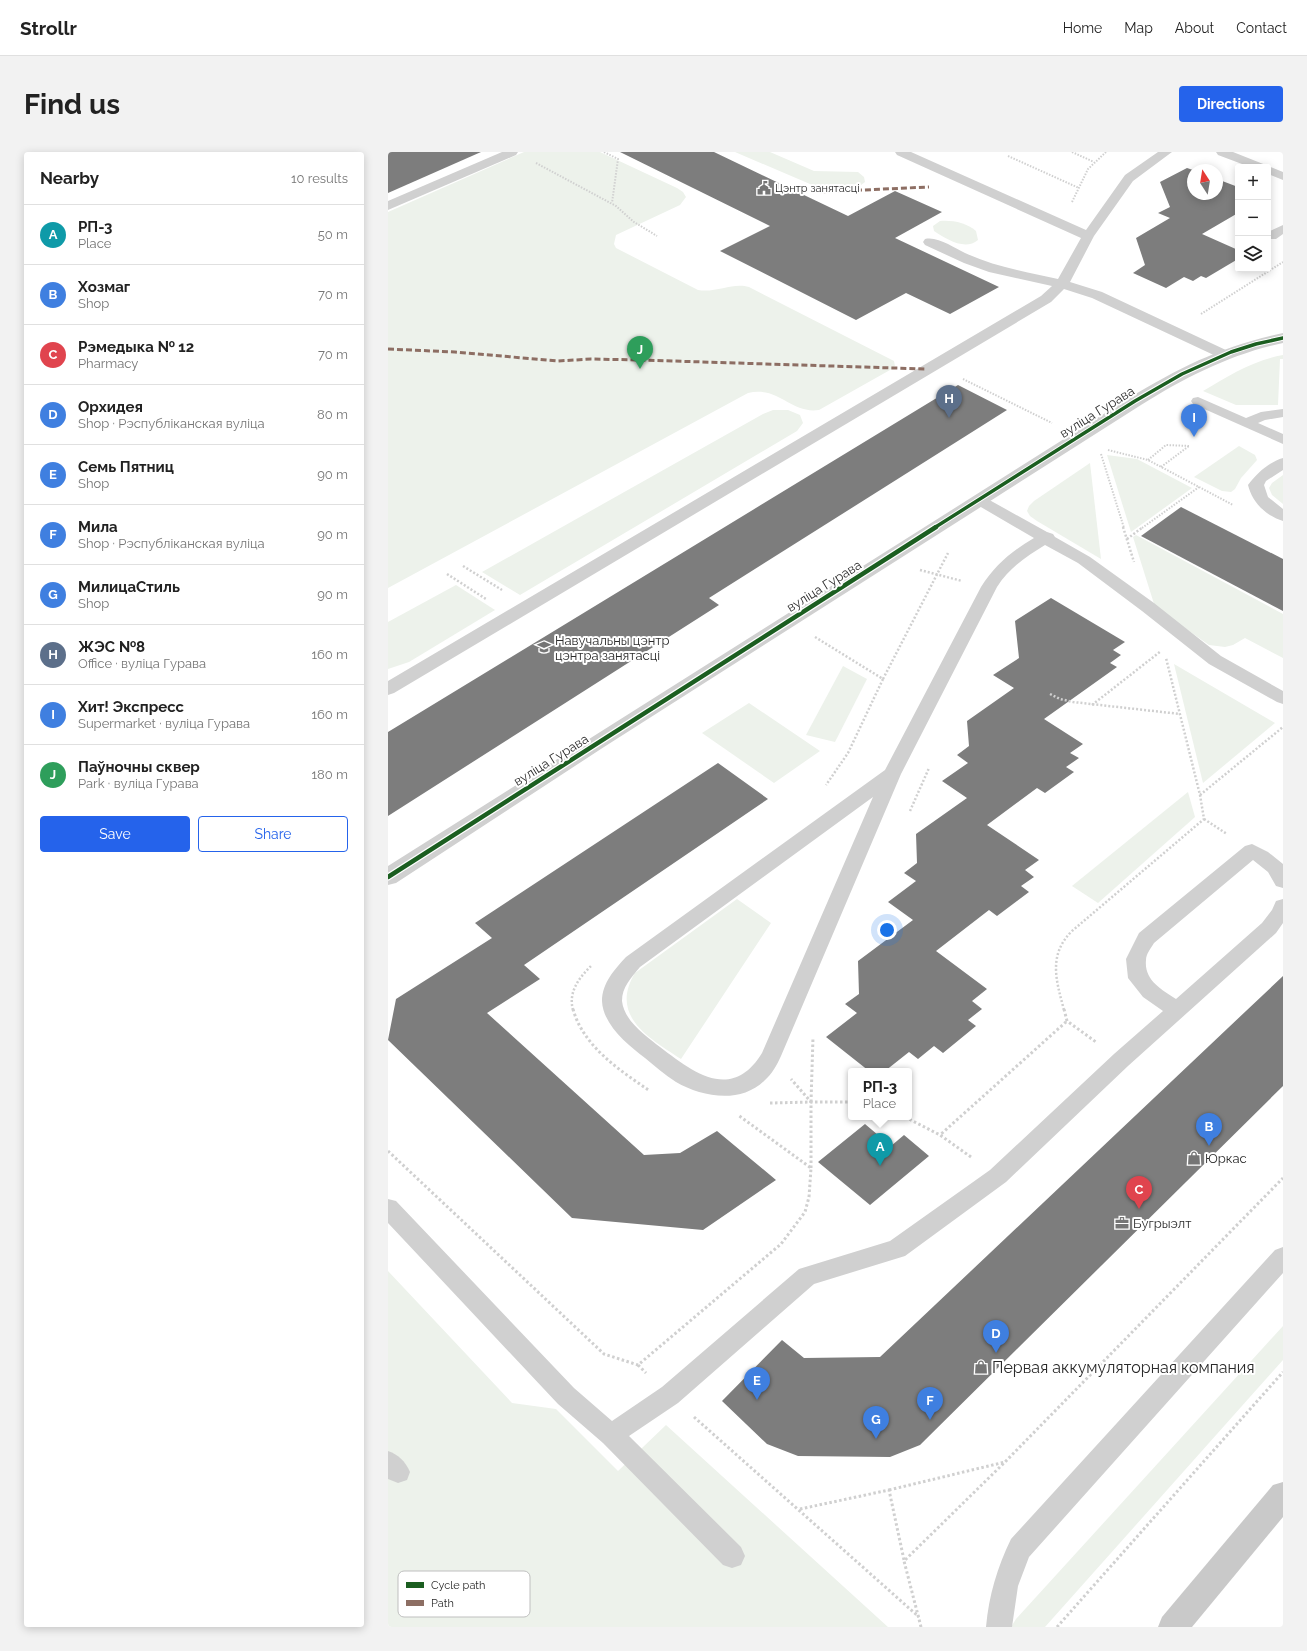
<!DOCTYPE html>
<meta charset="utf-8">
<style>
body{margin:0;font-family:Raleway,sans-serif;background:#f2f2f2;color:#222}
.controls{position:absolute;right:12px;top:12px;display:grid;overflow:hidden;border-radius:4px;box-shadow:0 2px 10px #0003}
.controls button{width:36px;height:36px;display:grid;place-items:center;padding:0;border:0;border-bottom:1px solid #e0e0e0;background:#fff;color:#222;font:20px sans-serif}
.compass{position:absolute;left:799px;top:12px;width:36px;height:36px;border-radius:50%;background:#fff;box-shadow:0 2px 10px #0003;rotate:348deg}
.you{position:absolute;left:499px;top:778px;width:14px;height:14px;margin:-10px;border:3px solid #fff;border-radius:50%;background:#1a73e8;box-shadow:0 0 0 6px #1a73e833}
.badge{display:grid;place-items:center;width:26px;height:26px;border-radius:50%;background:#2563eb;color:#fff;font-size:13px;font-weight:700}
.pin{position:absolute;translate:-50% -33px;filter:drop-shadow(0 1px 2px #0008)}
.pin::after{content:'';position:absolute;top:21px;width:14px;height:12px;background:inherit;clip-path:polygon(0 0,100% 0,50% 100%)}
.popup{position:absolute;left:460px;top:916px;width:64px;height:52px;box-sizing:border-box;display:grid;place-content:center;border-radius:4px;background:#fff;filter:drop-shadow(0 1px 3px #0005);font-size:13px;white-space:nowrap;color:#767676}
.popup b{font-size:15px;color:#222}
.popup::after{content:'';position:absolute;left:50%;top:100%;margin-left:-8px;border:8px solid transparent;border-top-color:#fff}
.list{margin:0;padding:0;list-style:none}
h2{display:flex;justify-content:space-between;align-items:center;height:52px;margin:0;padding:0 16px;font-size:17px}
h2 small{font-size:13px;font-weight:400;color:#767676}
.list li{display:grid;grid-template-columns:26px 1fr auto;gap:12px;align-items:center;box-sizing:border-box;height:60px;padding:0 16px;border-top:1px solid #e0e0e0}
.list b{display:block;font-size:15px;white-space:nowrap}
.list p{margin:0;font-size:13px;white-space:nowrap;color:#767676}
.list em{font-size:13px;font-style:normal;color:#767676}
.actions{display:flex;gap:8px;padding:12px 16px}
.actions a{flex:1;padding:9px 0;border:1px solid #2563eb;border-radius:4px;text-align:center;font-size:14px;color:#2563eb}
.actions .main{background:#2563eb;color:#fff}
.icon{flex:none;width:22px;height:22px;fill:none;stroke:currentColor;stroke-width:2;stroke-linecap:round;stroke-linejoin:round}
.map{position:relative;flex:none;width:895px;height:1475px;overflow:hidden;border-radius:4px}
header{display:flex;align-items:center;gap:24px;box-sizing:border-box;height:56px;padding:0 20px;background:#fff;border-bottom:1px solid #e0e0e0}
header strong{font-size:19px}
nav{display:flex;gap:22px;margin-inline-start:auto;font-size:14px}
.intro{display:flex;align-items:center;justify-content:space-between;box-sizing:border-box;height:96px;padding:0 24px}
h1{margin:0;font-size:28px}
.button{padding:10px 18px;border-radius:4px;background:#2563eb;color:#fff;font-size:14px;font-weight:700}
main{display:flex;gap:24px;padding:0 24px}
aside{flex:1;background:#fff;border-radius:4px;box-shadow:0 2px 10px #0003}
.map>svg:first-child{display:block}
.green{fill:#edf2eb}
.building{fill:#7d7d7d}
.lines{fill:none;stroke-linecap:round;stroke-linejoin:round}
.path-far2{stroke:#d0d0d0;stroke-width:2;stroke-dasharray:1.5 1.5;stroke-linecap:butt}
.path-far1{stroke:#d0d0d0;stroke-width:2.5;stroke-dasharray:2 2;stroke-linecap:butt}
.path{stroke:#d0d0d0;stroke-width:3;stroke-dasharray:2.5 2.5;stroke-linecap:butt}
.service{fill:#d0d0d0;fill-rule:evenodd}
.tertiary{fill:#d0d0d0;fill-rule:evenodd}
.secondary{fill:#c9c9c9;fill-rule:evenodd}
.quiet{stroke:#8d6e63;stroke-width:3;stroke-dasharray:6 3;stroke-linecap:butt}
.cycleway-far1-casing{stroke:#fff;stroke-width:5.5}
.cycleway-casing{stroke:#fff;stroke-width:7}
.cycleway-far1{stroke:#1b5e20;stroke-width:3.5}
.cycleway{stroke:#1b5e20;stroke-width:4.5}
.labels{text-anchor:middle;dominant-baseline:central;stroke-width:4;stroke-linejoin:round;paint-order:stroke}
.far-poi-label{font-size:11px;fill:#2b2b2b;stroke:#fff;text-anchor:start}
.street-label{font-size:13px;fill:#2b2b2b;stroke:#fff}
.poi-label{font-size:13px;fill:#2b2b2b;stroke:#fff;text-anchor:start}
.near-poi-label{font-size:16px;fill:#2b2b2b;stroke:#fff;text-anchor:start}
.key{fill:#fff;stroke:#bfbfbf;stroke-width:1}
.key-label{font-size:11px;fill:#2b2b2b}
</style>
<header>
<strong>Strollr</strong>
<nav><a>Home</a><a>Map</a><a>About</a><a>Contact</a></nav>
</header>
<div class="intro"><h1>Find us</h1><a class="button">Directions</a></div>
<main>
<aside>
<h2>Nearby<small>10 results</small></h2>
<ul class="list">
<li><span class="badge" style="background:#0f9aa8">A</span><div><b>РП-3</b><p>Place</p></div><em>50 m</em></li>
<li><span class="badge" style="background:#3f7fe0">B</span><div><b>Хозмаг</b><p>Shop</p></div><em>70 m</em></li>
<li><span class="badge" style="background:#e0444e">C</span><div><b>Рэмедыка № 12</b><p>Pharmacy</p></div><em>70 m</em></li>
<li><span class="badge" style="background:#3f7fe0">D</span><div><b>Орхидея</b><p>Shop · Рэспубліканская вуліца</p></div><em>80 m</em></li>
<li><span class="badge" style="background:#3f7fe0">E</span><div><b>Семь Пятниц</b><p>Shop</p></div><em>90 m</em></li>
<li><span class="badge" style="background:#3f7fe0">F</span><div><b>Мила</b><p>Shop · Рэспубліканская вуліца</p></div><em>90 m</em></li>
<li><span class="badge" style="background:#3f7fe0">G</span><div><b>МилицаСтиль</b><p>Shop</p></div><em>90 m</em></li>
<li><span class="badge" style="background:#5c6f8a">H</span><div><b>ЖЭС №8</b><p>Office · вуліца Гурава</p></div><em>160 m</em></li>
<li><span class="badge" style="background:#3f7fe0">I</span><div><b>Хит! Экспресс</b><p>Supermarket · вуліца Гурава</p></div><em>160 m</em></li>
<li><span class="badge" style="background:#2e9e5b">J</span><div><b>Паўночны сквер</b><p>Park · вуліца Гурава</p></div><em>180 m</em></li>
</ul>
<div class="actions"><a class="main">Save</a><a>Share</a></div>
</aside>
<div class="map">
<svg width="895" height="1475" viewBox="0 0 895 1475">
<rect width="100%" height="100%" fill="#fff"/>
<g class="green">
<path d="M 136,0 L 212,0 L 289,36 L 295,40 L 298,45 L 292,53 L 228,83 L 226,92 L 228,96 L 310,138 C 329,141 345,130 361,135 L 506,209 L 507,214 L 502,218 L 431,258 C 402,262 392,234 360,241 L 0,436 L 0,60 Z"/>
<polygon points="347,0 382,0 426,19 470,20 476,25 477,30 473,33 462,35 429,35"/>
<path d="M 552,69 C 565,68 579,71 588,79 L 590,88 C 577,99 558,87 546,79 L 545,74 Z"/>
<path d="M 895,203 L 895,207 L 892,207 L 890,253 L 848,253 L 815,239 C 840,224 866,208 895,203 Z"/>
<polygon points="385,258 400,258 412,263 415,271 409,279 132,443 94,420 375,262"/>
<polygon points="851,294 867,303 869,308 853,326 847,337 843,340 834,339 806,325"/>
<polygon points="719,303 749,307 804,336 743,380"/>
<polygon points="702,311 713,407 649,369 642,364 639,359 641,354 646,349"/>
<polygon points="895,323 895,352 884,343 881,336 884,331"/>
<polygon points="748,383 895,462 895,506 857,486 845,493 837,495 821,493 767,455 745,385"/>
<polygon points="68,433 107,458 21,510 0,517 0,470"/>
<polygon points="786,512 887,571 815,631"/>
<polygon points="455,514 479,527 447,590 418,583"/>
<polygon points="361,551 432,599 386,631 314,581"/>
<polygon points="800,640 807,665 710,751 684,734"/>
<path d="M 349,747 L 383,771 L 293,907 C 261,886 221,864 247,821 Z"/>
<polygon points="0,1119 124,1251 168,1257 230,1319 278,1273 500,1475 0,1475"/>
<polygon points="895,1174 895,1208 657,1475 623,1475 628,1467"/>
</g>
<g class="building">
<polygon points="0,0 93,0 0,41"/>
<polygon points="232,0 326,0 460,64 507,39 554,60 507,86 611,135 562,162 518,141 468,168 332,99 382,74"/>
<polygon points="799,16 805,18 805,42 829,42 829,27 850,35 850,61 814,82 850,98 850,107 818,126 813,124 805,129 796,125 778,136 745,121 757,113 748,86 782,66 770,61 782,55 772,30"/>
<polygon points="570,233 619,258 321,446 331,453 0,664 0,580"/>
<polygon points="793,355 895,407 895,459 753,384"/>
<polygon points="663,446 737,490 725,498 733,503 722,511 729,515 656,567 695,592 682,601 691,606 678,615 686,620 657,641 649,636 599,673 651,708 637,718 646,725 633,734 641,740 609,764 601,758 548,799 599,837 584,849 594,857 580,868 588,874 555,901 546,894 530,907 521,900 497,919 481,919 438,885 469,861 457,852 471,842 470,809 525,768 500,750 528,729 516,721 529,711 528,682 579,646 554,629 580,611 569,603 581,594 579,569 626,536 605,523 631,506 627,469"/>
<polygon points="330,611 380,647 136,813 152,827 99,861 256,1003 292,1001 329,979 388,1028 315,1078 184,1066 0,888 8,847 104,786 87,771"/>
<polygon points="895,824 895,934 532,1293 502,1305 410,1304 379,1292 334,1249 394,1188 416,1206 492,1205"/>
<polygon points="477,972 503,994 516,983 541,1004 482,1053 430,1010"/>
</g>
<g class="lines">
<g class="path-far2">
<polyline points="216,0 230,7 224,51"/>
<polyline points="684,0 706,10"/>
<polyline points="620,4 691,36"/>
<polyline points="148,11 228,54 246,70 269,84"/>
<polyline points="684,50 700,17 718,0"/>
<polyline points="813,162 895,110"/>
<polyline points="575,227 664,271"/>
<polyline points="720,298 760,308 845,353"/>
<polyline points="713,302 736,376"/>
<polyline points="760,308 778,293 801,294"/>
<polyline points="773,315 801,294"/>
<polyline points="754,376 811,335"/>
</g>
<g class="path-far1">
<polyline points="735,375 746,410"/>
<polyline points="739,387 755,375"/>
<polyline points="75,414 114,438"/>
<polyline points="532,418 574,429"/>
<polyline points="59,422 98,447"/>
<polyline points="427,485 495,527 460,601 438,633"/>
<polyline points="495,527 560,401"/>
<polyline points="662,542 672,547 685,550 792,562"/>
<polyline points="704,553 773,499"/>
<polyline points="812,643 895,575"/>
<polyline points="522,659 541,616"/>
<polyline points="816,667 839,682"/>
<path d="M 185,858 C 180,840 191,826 203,814"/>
<path d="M 676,858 C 668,828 660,803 684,779 L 816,667 L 812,643 L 778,506"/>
</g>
<g class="path">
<path d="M 185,857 C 195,894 231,918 262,939"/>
<polyline points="676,857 679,869 708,890"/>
<polyline points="423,950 425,885"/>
<polyline points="382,951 423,950 403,927"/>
<polyline points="517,965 552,983"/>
<polyline points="0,999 216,1202 250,1213 393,1092 417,1060 421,1045 423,1016 350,963"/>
<polyline points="583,1005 552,983 679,869"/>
<polyline points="423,1016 423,950 463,950"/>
<polyline points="250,1213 258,1221"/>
<polyline points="306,1265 531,1465"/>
<polyline points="501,1338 617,1310"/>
<polyline points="412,1357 501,1338 516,1408"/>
<polyline points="533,1475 516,1409 617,1310 895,1026"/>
<polyline points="669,1475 895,1220"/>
</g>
<g class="service">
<polygon points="114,0 130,0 128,3 0,58 0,49"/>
<path d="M 507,0 L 523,0 L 698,78 L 737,23 L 770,0 L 784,0 L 745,29 L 706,84 L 682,130 L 714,140 L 840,199 L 842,202 L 840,205 L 835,206 L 830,205 L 704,146 L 676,137 L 663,150 L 6,541 L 0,543 L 0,529 L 653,144 L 664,134 L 601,120 L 576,111 L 537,93 L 535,90 L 537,87 C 550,84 566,96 577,101 C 607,115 639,120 670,127 L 693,86 L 509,3 Z"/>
<polygon points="828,0 845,0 895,20 895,28 880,22 880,15 862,15 830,3"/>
<polygon points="895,73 895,82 888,87 880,87 880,80"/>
<polygon points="810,245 858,266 873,260 895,257 895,265 877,268 870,271 895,282 895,292 805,252 803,249 805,246"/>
<path d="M 895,306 L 895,318 L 878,329 L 876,333 L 880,345 L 895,357 L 895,369 C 878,364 864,350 860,333 C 868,322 881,310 895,306 Z"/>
<path d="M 591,343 L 596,345 L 659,380 L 665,382 L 667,385 L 702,405 L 766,451 L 833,504 L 895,539 L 895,552 L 889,550 L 821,512 L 754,459 L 690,411 L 657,393 C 639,404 621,416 609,435 L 513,622 L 393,904 C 389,913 384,922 376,929 C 352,952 314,945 288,930 C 277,923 267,914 257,906 C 240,893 215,873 214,849 C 214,831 227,817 238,805 L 497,618 L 593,435 C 607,413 624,399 646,386 L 586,351 L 583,348 L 586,345 ZM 485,645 L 374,901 C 344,950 306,921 272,895 C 258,884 236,869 234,849 C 234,835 243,826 252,815 Z"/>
<path d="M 864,692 L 880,700 L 895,712 L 895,736 L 888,734 L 880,720 L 865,708 L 766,791 C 763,796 758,802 758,808 C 756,828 773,837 788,847 L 874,771 L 884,758 L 888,749 L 895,747 L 895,771 L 888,781 L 740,914 L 618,1030 L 517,1104 L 426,1132 L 290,1251 L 241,1284 L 353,1395 L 357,1404 L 353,1413 L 344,1416 L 335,1413 L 215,1291 L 170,1252 L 0,1071 L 0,1047 L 8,1049 L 186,1236 L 224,1269 L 274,1235 L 411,1117 L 502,1089 L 602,1018 L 726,902 L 775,859 L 755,845 L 740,826 L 738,807 L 751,781 L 857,694 Z"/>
<path d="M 895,1095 L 895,1121 L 641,1405 L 630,1434 L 624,1475 L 598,1475 C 601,1443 609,1416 623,1387 L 887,1098 Z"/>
<path d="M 0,1299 C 11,1303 17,1309 22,1320 L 19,1328 L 10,1331 L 0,1327 Z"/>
</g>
<path class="tertiary" d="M 895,181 L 895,191 C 843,202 798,225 753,253 L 216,595 L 8,731 L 0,733 L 0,714 L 741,246 C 794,214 835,194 895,181 Z"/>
<polygon class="secondary" points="895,1330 895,1365 804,1475 770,1475 774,1465 885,1333"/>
<g class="quiet">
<polyline points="432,40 541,35"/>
<polyline points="0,197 67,200 170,209 203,207 252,208 538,217"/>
</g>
<g class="cycleway-far1-casing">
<polyline id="cycleway-far1" points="546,376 747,249 794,222 843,200 868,192 895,186"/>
</g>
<g class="cycleway-casing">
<polyline id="cycleway" points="0,725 548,375"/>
</g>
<use href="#cycleway-far1" class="cycleway-far1"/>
<use href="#cycleway" class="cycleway"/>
</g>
<defs>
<g id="civic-bare" transform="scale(1.08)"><path d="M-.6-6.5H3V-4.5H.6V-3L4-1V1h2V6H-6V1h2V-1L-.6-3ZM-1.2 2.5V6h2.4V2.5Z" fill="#757575" stroke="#fff" stroke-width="2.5" paint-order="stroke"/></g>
<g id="school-bare" transform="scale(1.08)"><path d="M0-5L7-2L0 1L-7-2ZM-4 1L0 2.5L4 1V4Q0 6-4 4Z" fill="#757575" stroke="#fff" stroke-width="2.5" paint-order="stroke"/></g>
<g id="shop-bare" transform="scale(1.08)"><path d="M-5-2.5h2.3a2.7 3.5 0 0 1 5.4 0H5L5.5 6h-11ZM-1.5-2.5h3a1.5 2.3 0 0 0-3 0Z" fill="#757575" stroke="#fff" stroke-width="2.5" paint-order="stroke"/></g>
<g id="office-bare" transform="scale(1.08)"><path d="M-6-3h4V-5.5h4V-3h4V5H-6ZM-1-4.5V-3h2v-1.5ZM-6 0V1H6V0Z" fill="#757575" stroke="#fff" stroke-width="2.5" paint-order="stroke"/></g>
</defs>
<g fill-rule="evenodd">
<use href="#civic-bare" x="376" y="36"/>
<use href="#school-bare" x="156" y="495"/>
<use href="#shop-bare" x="806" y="1006"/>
<use href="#office-bare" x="734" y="1071"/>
<use href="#shop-bare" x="593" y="1215"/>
</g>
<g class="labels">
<g class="far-poi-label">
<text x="387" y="36">Цэнтр занятасці</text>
</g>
<g class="street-label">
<text transform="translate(709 260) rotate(-32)">вуліца Гурава</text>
<text transform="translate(436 434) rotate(-32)">вуліца Гурава</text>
<text transform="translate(163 608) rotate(-32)">вуліца Гурава</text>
</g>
<g class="poi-label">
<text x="167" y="488">Навучальны цэнтр<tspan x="167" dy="15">цэнтра занятасці</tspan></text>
<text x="817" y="1006">Юркас</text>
<text x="745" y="1071">Бугрыэлт</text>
</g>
<g class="near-poi-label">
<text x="604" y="1215">Первая аккумуляторная компания</text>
</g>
</g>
<rect x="10" y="1419" width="132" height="46" rx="6" class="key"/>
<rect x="18" y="1430" width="18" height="6" fill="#1b5e20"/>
<rect x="18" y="1448" width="18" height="6" fill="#8d6e63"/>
<g class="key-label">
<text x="43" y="1437">Cycle path</text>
<text x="43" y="1455">Path</text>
</g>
</svg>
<div class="controls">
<button>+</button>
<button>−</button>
<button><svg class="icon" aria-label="layers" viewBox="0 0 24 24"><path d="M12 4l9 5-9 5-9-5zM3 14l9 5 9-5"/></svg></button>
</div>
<svg class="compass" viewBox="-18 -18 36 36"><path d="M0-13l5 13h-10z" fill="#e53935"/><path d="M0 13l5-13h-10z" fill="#767676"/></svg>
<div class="you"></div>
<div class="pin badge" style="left:492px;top:1014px;background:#0f9aa8">A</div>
<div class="popup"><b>РП-3</b>Place</div>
<div class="pin badge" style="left:821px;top:994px;background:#3f7fe0">B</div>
<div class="pin badge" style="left:751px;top:1057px;background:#e0444e">C</div>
<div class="pin badge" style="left:608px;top:1201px;background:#3f7fe0">D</div>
<div class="pin badge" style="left:369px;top:1248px;background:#3f7fe0">E</div>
<div class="pin badge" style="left:542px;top:1268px;background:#3f7fe0">F</div>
<div class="pin badge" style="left:488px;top:1287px;background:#3f7fe0">G</div>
<div class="pin badge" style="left:561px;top:266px;background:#5c6f8a">H</div>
<div class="pin badge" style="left:806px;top:285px;background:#3f7fe0">I</div>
<div class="pin badge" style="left:252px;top:217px;background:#2e9e5b">J</div>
</div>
</main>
